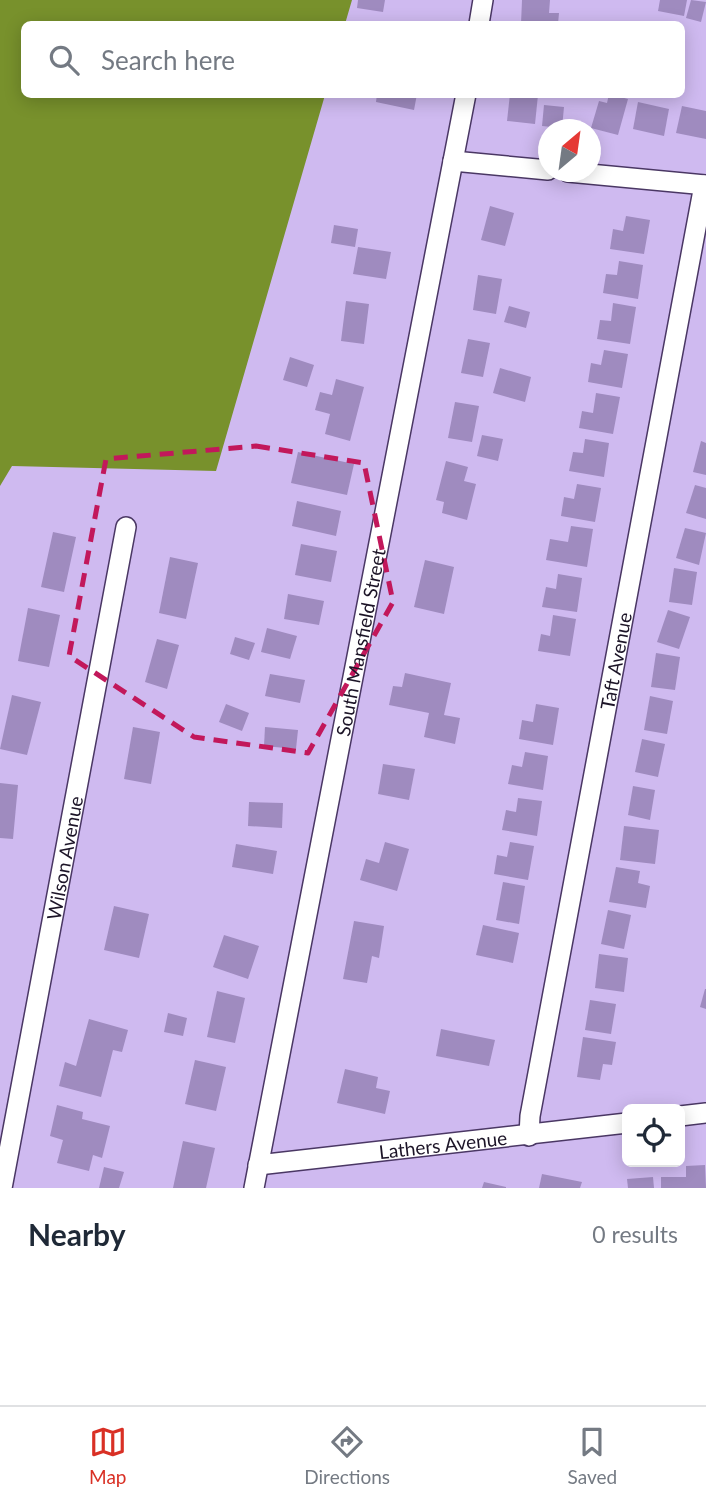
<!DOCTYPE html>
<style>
body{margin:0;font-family:Lato,sans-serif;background:#f6f6f7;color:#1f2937}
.controls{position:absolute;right:21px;bottom:21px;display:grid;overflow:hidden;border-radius:10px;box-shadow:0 4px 18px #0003}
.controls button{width:63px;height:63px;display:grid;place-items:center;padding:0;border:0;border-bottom:2px solid #e0e1e3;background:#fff;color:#1f2937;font:35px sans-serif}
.compass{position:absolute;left:538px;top:119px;width:63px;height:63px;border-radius:50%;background:#fff;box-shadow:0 4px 18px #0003;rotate:29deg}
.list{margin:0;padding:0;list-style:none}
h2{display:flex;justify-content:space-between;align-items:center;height:91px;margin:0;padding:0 28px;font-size:30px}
h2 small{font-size:23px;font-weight:400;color:#747a83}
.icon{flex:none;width:38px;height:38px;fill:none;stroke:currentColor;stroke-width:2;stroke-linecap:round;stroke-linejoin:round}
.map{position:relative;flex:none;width:706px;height:1188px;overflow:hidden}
.search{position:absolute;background:#fff;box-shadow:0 4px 18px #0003;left:21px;right:21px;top:21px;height:77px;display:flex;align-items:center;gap:18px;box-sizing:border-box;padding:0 24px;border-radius:10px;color:#747a83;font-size:26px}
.sheet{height:217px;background:#fff}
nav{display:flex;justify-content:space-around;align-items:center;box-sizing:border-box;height:98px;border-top:2px solid #e0e1e3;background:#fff;font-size:19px;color:#747a83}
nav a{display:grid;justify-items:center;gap:4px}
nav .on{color:#d93025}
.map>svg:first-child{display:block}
.forest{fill:#78912c}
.building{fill:#9f8bbf}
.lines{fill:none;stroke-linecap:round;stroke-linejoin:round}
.minor-casing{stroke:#4a3764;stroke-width:22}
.minor{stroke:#fff;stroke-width:19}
.marked{fill:none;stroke:#c2185b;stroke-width:5;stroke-dasharray:14 9;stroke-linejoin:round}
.labels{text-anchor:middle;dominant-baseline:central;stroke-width:5;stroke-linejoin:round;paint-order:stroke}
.street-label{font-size:19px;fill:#1c1427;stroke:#eae0fc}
</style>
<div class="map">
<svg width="706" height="1188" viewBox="0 0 706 1188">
<rect width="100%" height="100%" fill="#cfbaf0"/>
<polygon class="forest" points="0,0 352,0 345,24 24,24 24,94 325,95 216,471 12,466 0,486"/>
<g class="building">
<polygon points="358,0 385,0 383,12 357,8"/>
<polygon points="522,0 550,0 549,13 559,13 558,24 521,24"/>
<polygon points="660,0 687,0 684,16 658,11"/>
<polygon points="691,0 706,2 701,22 686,18"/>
<polygon points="377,94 417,94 414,110 376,102"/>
<polygon points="510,94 538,95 535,124 507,121"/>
<polygon points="609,94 628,99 618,135 591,128 599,101 607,103"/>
<polygon points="638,102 669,109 664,136 633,129"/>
<polygon points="544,105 564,107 562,128 542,126"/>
<polygon points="682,106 706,111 706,139 676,133"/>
<polygon points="490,206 514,213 505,246 481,240"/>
<polygon points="626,216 650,220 644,254 610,249 613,229 623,231"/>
<polygon points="334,225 358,229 355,247 331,243"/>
<polygon points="358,247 391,252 386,279 353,274"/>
<polygon points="619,261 643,265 638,299 603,293 606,274 617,275"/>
<polygon points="478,275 502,279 496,314 473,310"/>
<polygon points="346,301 369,304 364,344 341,341"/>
<polygon points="613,303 636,307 630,344 597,339 600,320 611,321"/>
<polygon points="509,306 530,312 526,328 504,322"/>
<polygon points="468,339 490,343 483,377 461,373"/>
<polygon points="604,350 628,354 622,388 588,382 591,363 601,365"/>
<polygon points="290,357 314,365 307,387 283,380"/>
<polygon points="500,368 531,377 525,402 493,393"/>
<polygon points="336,379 364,387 350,441 325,434 330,414 315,410 320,392 332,395"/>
<polygon points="596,393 620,397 613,434 579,428 582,411 593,413"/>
<polygon points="455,402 479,406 472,442 448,438"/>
<polygon points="482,435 503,439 498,461 477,456"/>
<polygon points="585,439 609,443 604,477 569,471 573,452 583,453"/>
<polygon points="701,441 706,443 706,475 693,472"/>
<polygon points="298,452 354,464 347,495 291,483"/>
<polygon points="446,461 468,467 464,481 476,484 467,520 442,513 444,502 436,500"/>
<polygon points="577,484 601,488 595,522 561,516 564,497 574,499"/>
<polygon points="695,485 706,488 706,519 686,513"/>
<polygon points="297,501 341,511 336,536 292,526"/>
<polygon points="571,526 593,529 587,567 546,560 550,539 568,542"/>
<polygon points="685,528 706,533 699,565 676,558"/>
<polygon points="53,532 76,537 64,592 41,587"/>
<polygon points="301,544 337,551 331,582 295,575"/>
<polygon points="170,557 198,563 186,619 159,613"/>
<polygon points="425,560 454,567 444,614 414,607"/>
<polygon points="674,568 697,572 692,605 669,602"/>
<polygon points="558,574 582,578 577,612 542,607 546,587 556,589"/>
<polygon points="288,594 324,601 319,625 284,619"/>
<polygon points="28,608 60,615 49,667 18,661"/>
<polygon points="668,610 690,617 679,649 657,642"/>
<polygon points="553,615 576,619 570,656 538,651 541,634 550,636"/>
<polygon points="267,628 297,636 290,659 261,652"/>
<polygon points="235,637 255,643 249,660 230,654"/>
<polygon points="157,639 179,645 167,689 145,682"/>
<polygon points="656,653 680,657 675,690 651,687"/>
<polygon points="405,673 451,683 444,715 460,718 455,744 424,737 429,713 389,705 393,686 402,687"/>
<polygon points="270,674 305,680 300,703 265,696"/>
<polygon points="12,695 41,702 27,755 0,749"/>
<polygon points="650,696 673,701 667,734 644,730"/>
<polygon points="226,704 249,713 242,731 219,722"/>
<polygon points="536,704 559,708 553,745 519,739 522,720 533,722"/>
<polygon points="133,727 160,732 151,784 124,779"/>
<polygon points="265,727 298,730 296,749 264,746"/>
<polygon points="642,739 665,744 658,777 635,772"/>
<polygon points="525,752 548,756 543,790 508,784 512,765 522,767"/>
<polygon points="383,764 415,769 409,800 378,794"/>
<polygon points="0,783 18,785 13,839 0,838"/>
<polygon points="633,786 655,790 650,820 628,815"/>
<polygon points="518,798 542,801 537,836 502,830 506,810 516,812"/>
<polygon points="249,802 283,803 282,828 248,826"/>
<polygon points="624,826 659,830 655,864 620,860"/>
<polygon points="385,842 409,849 397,891 360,880 366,859 379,863"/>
<polygon points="510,842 534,846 528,880 494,874 497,855 507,857"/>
<polygon points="236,844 277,851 273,874 232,867"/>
<polygon points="616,867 640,871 638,883 650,886 646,908 609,902"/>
<polygon points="503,882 525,886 519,924 496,920"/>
<polygon points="114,906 149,914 139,958 104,950"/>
<polygon points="608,910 631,915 624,949 601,944"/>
<polygon points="354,921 384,926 379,958 372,956 367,983 343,979"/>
<polygon points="483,925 519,933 513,963 476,955"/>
<polygon points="224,935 259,946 248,979 213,967"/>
<polygon points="599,954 628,958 624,992 595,988"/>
<polygon points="705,989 706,989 706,1009 700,1007"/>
<polygon points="217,991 245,998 235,1043 207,1037"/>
<polygon points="590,1000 616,1004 611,1034 585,1030"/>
<polygon points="168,1013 187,1018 183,1036 164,1032"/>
<polygon points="89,1019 128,1030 122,1052 113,1050 101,1097 59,1086 65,1062 76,1066"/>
<polygon points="441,1029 495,1040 489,1066 436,1056"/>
<polygon points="583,1037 616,1042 612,1065 603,1064 600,1080 577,1077"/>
<polygon points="195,1060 226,1067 216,1111 185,1104"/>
<polygon points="345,1069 378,1077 376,1088 390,1091 385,1114 337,1103"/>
<polygon points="57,1105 83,1112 82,1119 110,1126 102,1158 93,1155 89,1171 57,1163 63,1140 50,1136"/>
<polygon points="183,1141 215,1148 206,1188 173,1188"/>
<polygon points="705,1165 706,1188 661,1188 661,1177 686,1177 686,1166"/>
<polygon points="104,1167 124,1172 119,1188 99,1188"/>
<polygon points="542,1174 582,1182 580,1188 539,1188"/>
<polygon points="653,1177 654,1188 628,1188 627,1179"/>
<polygon points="484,1182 506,1187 506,1188 482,1188"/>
</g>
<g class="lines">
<g class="minor-casing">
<g id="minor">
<polyline points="479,24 483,0"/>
<polyline points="453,161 548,170"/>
<polyline points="568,172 706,185"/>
<polyline points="680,1116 706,1113"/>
<path id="s1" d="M 529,1136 L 530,1116 L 704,185"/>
<path id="s2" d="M 258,1165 L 627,1123"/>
<path id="s3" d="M 2,1188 L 126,527"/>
<path id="s4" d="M 254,1188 L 466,94"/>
</g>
</g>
<use href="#minor" class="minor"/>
</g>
<path class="marked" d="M 256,446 L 364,463 L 393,602 L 308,753 L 194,737 L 69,656 L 106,459 Z"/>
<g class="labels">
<g class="street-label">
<text stroke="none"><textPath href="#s4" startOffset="556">South Mansfield Street</textPath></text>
<text stroke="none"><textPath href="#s1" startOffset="483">Taft Avenue</textPath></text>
<text stroke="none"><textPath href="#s3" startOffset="336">Wilson Avenue</textPath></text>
<text stroke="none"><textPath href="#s2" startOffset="186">Lathers Avenue</textPath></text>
</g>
</g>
</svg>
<div class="controls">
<button><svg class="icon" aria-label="locate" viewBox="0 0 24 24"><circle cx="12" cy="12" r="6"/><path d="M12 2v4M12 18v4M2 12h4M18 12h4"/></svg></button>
</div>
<svg class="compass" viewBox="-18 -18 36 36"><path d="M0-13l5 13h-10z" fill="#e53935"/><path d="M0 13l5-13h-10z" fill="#747a83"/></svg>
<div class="search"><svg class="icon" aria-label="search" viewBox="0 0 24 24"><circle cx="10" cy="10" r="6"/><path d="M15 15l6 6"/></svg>Search here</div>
</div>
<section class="sheet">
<h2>Nearby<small>0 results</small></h2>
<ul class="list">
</ul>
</section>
<nav>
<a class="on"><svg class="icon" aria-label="map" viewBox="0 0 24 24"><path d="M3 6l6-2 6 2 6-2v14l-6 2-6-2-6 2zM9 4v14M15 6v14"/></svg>Map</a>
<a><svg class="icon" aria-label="directions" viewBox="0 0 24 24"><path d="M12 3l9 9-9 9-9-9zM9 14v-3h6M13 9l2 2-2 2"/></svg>Directions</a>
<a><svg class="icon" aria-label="saved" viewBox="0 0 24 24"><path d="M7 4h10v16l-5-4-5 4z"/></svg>Saved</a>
</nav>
